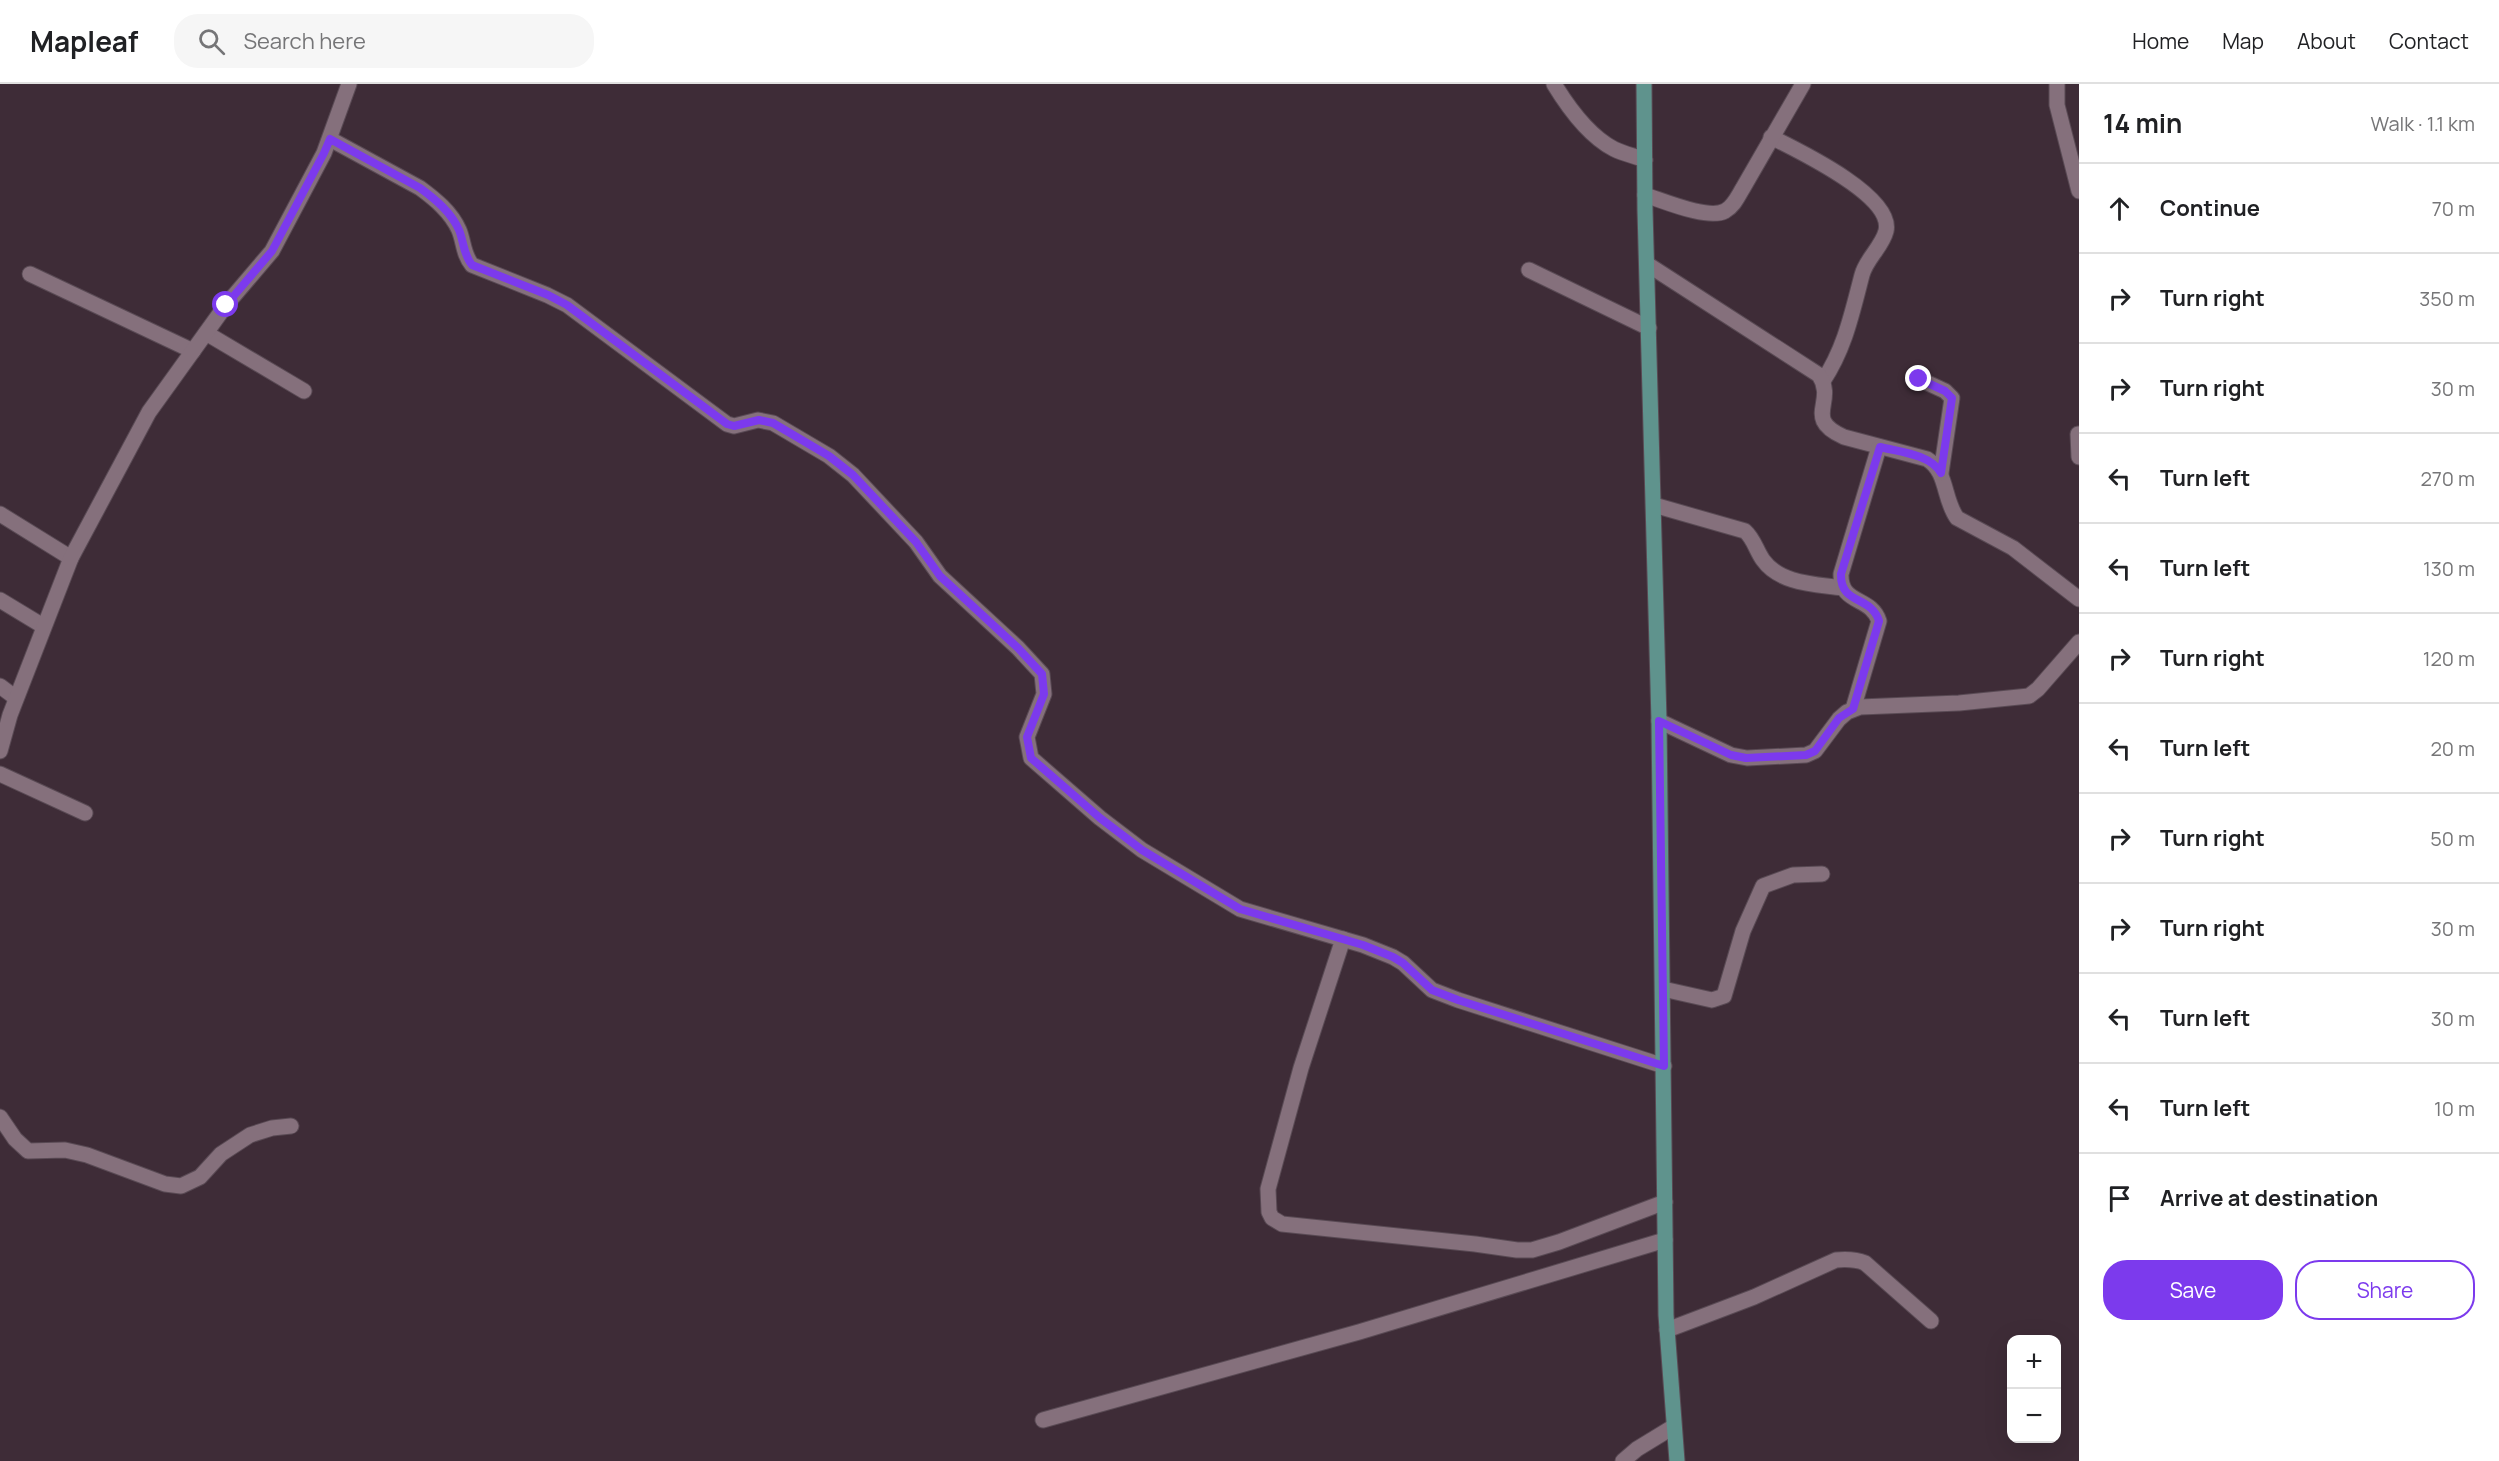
<!DOCTYPE html>
<meta charset="utf-8">
<style>
body{margin:0;font-family:Manrope,sans-serif;background:#f6f6f6;color:#202124}
.controls{position:absolute;right:18px;bottom:18px;display:grid;overflow:hidden;border-radius:12px;box-shadow:0 6px 24px #0002}
.controls button{width:54px;height:54px;display:grid;place-items:center;padding:0;border:0;border-bottom:2px solid #e0e0e0;background:#fff;color:#202124;font:30px sans-serif}
.stop{position:absolute;width:18px;height:18px;margin:-14px;border:4px solid #7c3aed;border-radius:50%;background:#fff}
.stop.end{background:#7c3aed;border-color:#fff;box-shadow:0 2px 6px #0008}
.list{margin:0;padding:0;list-style:none}
h2{display:flex;justify-content:space-between;align-items:center;height:78px;margin:0;padding:0 24px;font-size:26px}
h2 small{font-size:20px;font-weight:400;color:#757577}
.list li{display:grid;grid-template-columns:39px 1fr auto;gap:18px;align-items:center;box-sizing:border-box;height:90px;padding:0 24px;border-top:2px solid #e0e0e0}
.list b{display:block;font-size:22px;white-space:nowrap}
.list em{font-size:20px;font-style:normal;color:#757577}
.actions{display:flex;gap:12px;padding:18px 24px}
.actions a{flex:1;padding:14px 0;border:2px solid #7c3aed;border-radius:24px;text-align:center;font-size:21px;color:#7c3aed}
.actions .main{background:#7c3aed;color:#fff}
.icon{flex:none;width:33px;height:33px;fill:none;stroke:currentColor;stroke-width:2;stroke-linecap:round;stroke-linejoin:round}
.map{position:relative;flex:none;width:2079px;height:1377px;overflow:hidden}
header{display:flex;align-items:center;gap:36px;box-sizing:border-box;height:84px;padding:0 30px;background:#fff;border-bottom:2px solid #e0e0e0}
header strong{font-size:28px}
nav{display:flex;gap:33px;margin-inline-start:auto;font-size:21px}
.search{width:420px;height:54px;background:#f6f6f6;display:flex;align-items:center;gap:15px;box-sizing:border-box;padding:0 21px;border-radius:24px;color:#757577;font-size:22px}
main{display:flex}
aside{flex:1;background:#fff}
.map>svg:first-child{display:block}
.lines{fill:none;stroke-linecap:round;stroke-linejoin:round}
.minor-casing{stroke:#594a54;stroke-width:17}
.major-casing{stroke:#594a54;stroke-width:17}
.minor{stroke:#85707c;stroke-width:15}
.major{stroke:#5f938d;stroke-width:15}
.route{stroke:#7c3aed;stroke-width:8}
</style>
<header>
<strong>Mapleaf</strong>
<div class="search"><svg class="icon" aria-label="search" viewBox="0 0 24 24"><circle cx="10" cy="10" r="6"/><path d="M15 15l6 6"/></svg>Search here</div>
<nav><a>Home</a><a>Map</a><a>About</a><a>Contact</a></nav>
</header>
<main>
<div class="map">
<svg width="2079" height="1377" viewBox="0 0 2079 1377">
<rect width="100%" height="100%" fill="#3e2c37"/>
<g class="lines">
<g class="minor-casing">
<g id="minor">
<path d="M 1554,0 C 1568,23 1589,52 1614,65 C 1624,70 1635,72 1645,76"/>
<polyline points="2057,0 2057,21 2079,107"/>
<path d="M 1771,53 C 1797,66 1894,112 1886,147 C 1882,163 1866,175 1862,191 C 1852,229 1845,264 1823,297"/>
<path d="M 330,55 L 420,104 C 435,115 451,128 459,146 C 464,158 463,170 472,181 L 547,211 L 567,221 L 727,340 L 734,342 L 758,336 L 773,339 L 829,372 L 853,391 L 916,458 L 940,492 L 1018,564 L 1042,590 L 1044,610 L 1027,653 L 1031,674 L 1100,734 L 1142,766 L 1240,825 L 1363,861 L 1393,873 L 1403,879 L 1432,906 L 1458,916 L 1664,982"/>
<path d="M 1645,111 C 1664,117 1708,136 1725,127 C 1734,122 1738,112 1743,104 L 1803,0"/>
<path d="M 1647,180 L 1819,291 C 1837,319 1802,334 1844,353 L 1927,375 C 1948,388 1943,415 1957,434 L 2013,464 L 2079,515"/>
<polyline points="1529,186 1649,244"/>
<polyline points="30,190 193,267"/>
<polyline points="206,249 304,307"/>
<polyline points="1919,295 1945,307 1952,314 1941,389"/>
<polyline points="2078,350 2079,373"/>
<path d="M 1654,421 L 1745,447 C 1754,455 1756,466 1763,476 C 1780,500 1815,500 1842,504"/>
<polyline points="0,430 71,474"/>
<polyline points="0,516 43,542"/>
<polyline points="0,602 16,614"/>
<path d="M 1853,625 L 1879,537 C 1871,512 1840,521 1841,490 L 1879,363"/>
<polyline points="1659,637 1731,671 1747,674 1806,671 1815,667 1839,635 1847,628 1860,623 1959,619 2029,612 2038,605 2079,558"/>
<polyline points="0,667 10,631 71,474 149,328 226,221 272,167 324,69 349,0"/>
<polyline points="0,690 85,729"/>
<polyline points="1343,855 1301,984 1268,1105 1269,1128 1272,1134 1282,1140 1475,1160 1517,1166 1532,1166 1559,1158 1665,1118"/>
<polyline points="1663,905 1712,916 1724,912 1743,847 1763,802 1793,791 1822,790"/>
<polyline points="0,1033 15,1055 28,1067 65,1066 87,1071 165,1100 181,1102 200,1093 221,1070 250,1051 272,1044 291,1042"/>
<path d="M 1667,1246 L 1754,1213 L 1836,1176 C 1847,1175 1855,1175 1865,1179 L 1931,1237"/>
<polyline points="1043,1336 1359,1248 1665,1156"/>
<polyline points="1623,1377 1637,1365 1673,1343"/>
</g>
</g>
<g class="major-casing">
<polyline id="major" points="1644,0 1645,126 1659,637 1666,1231 1677,1377"/>
</g>
<use href="#minor" class="minor"/>
<use href="#major" class="major"/>
</g>
<g class="lines">
<path class="route" d="M 226,221 L 272,167 L 324,69 L 330,55 L 420,104 C 435,115 451,128 459,146 C 464,158 463,170 472,181 L 548,211 L 567,221 L 727,340 L 734,342 L 759,336 L 773,339 L 829,372 L 853,391 L 916,458 L 940,492 L 1018,564 L 1042,590 L 1044,610 L 1027,653 L 1031,674 L 1100,734 L 1142,766 L 1240,825 L 1363,861 L 1393,873 L 1403,879 L 1432,906 L 1458,916 L 1664,982 L 1659,637 L 1731,671 L 1746,674 L 1806,671 L 1815,667 L 1839,634 L 1853,625 L 1879,537 C 1871,511 1840,521 1841,490 L 1880,363 C 1900,368 1930,370 1941,389 L 1952,314 L 1945,307 L 1919,295"/>
</g>
</svg>
<div class="controls">
<button>+</button>
<button>−</button>
</div>
<div class="stop" style="left:226px;top:221px"></div>
<div class="stop end" style="left:1919px;top:295px"></div>
</div>
<aside>
<h2>14 min<small>Walk · 1.1 km</small></h2>
<ul class="list">
<li><svg class="icon" aria-label="ahead" viewBox="0 0 24 24"><path d="M12 20V5M6 11l6-6 6 6"/></svg><div><b>Continue</b></div><em>70 m</em></li>
<li><svg class="icon" aria-label="right" viewBox="0 0 24 24"><path d="M7 20v-9h11M14 6l5 5-5 5"/></svg><div><b>Turn right</b></div><em>350 m</em></li>
<li><svg class="icon" aria-label="right" viewBox="0 0 24 24"><path d="M7 20v-9h11M14 6l5 5-5 5"/></svg><div><b>Turn right</b></div><em>30 m</em></li>
<li><svg class="icon" aria-label="left" viewBox="0 0 24 24"><path d="M17 20v-9H6M10 6l-5 5 5 5"/></svg><div><b>Turn left</b></div><em>270 m</em></li>
<li><svg class="icon" aria-label="left" viewBox="0 0 24 24"><path d="M17 20v-9H6M10 6l-5 5 5 5"/></svg><div><b>Turn left</b></div><em>130 m</em></li>
<li><svg class="icon" aria-label="right" viewBox="0 0 24 24"><path d="M7 20v-9h11M14 6l5 5-5 5"/></svg><div><b>Turn right</b></div><em>120 m</em></li>
<li><svg class="icon" aria-label="left" viewBox="0 0 24 24"><path d="M17 20v-9H6M10 6l-5 5 5 5"/></svg><div><b>Turn left</b></div><em>20 m</em></li>
<li><svg class="icon" aria-label="right" viewBox="0 0 24 24"><path d="M7 20v-9h11M14 6l5 5-5 5"/></svg><div><b>Turn right</b></div><em>50 m</em></li>
<li><svg class="icon" aria-label="right" viewBox="0 0 24 24"><path d="M7 20v-9h11M14 6l5 5-5 5"/></svg><div><b>Turn right</b></div><em>30 m</em></li>
<li><svg class="icon" aria-label="left" viewBox="0 0 24 24"><path d="M17 20v-9H6M10 6l-5 5 5 5"/></svg><div><b>Turn left</b></div><em>30 m</em></li>
<li><svg class="icon" aria-label="left" viewBox="0 0 24 24"><path d="M17 20v-9H6M10 6l-5 5 5 5"/></svg><div><b>Turn left</b></div><em>10 m</em></li>
<li><svg class="icon" aria-label="arrive" viewBox="0 0 24 24"><path d="M6 21V4h12l-3 4 3 4H6"/></svg><div><b>Arrive at destination</b></div></li>
</ul>
<div class="actions"><a class="main">Save</a><a>Share</a></div>
</aside>
</main>
